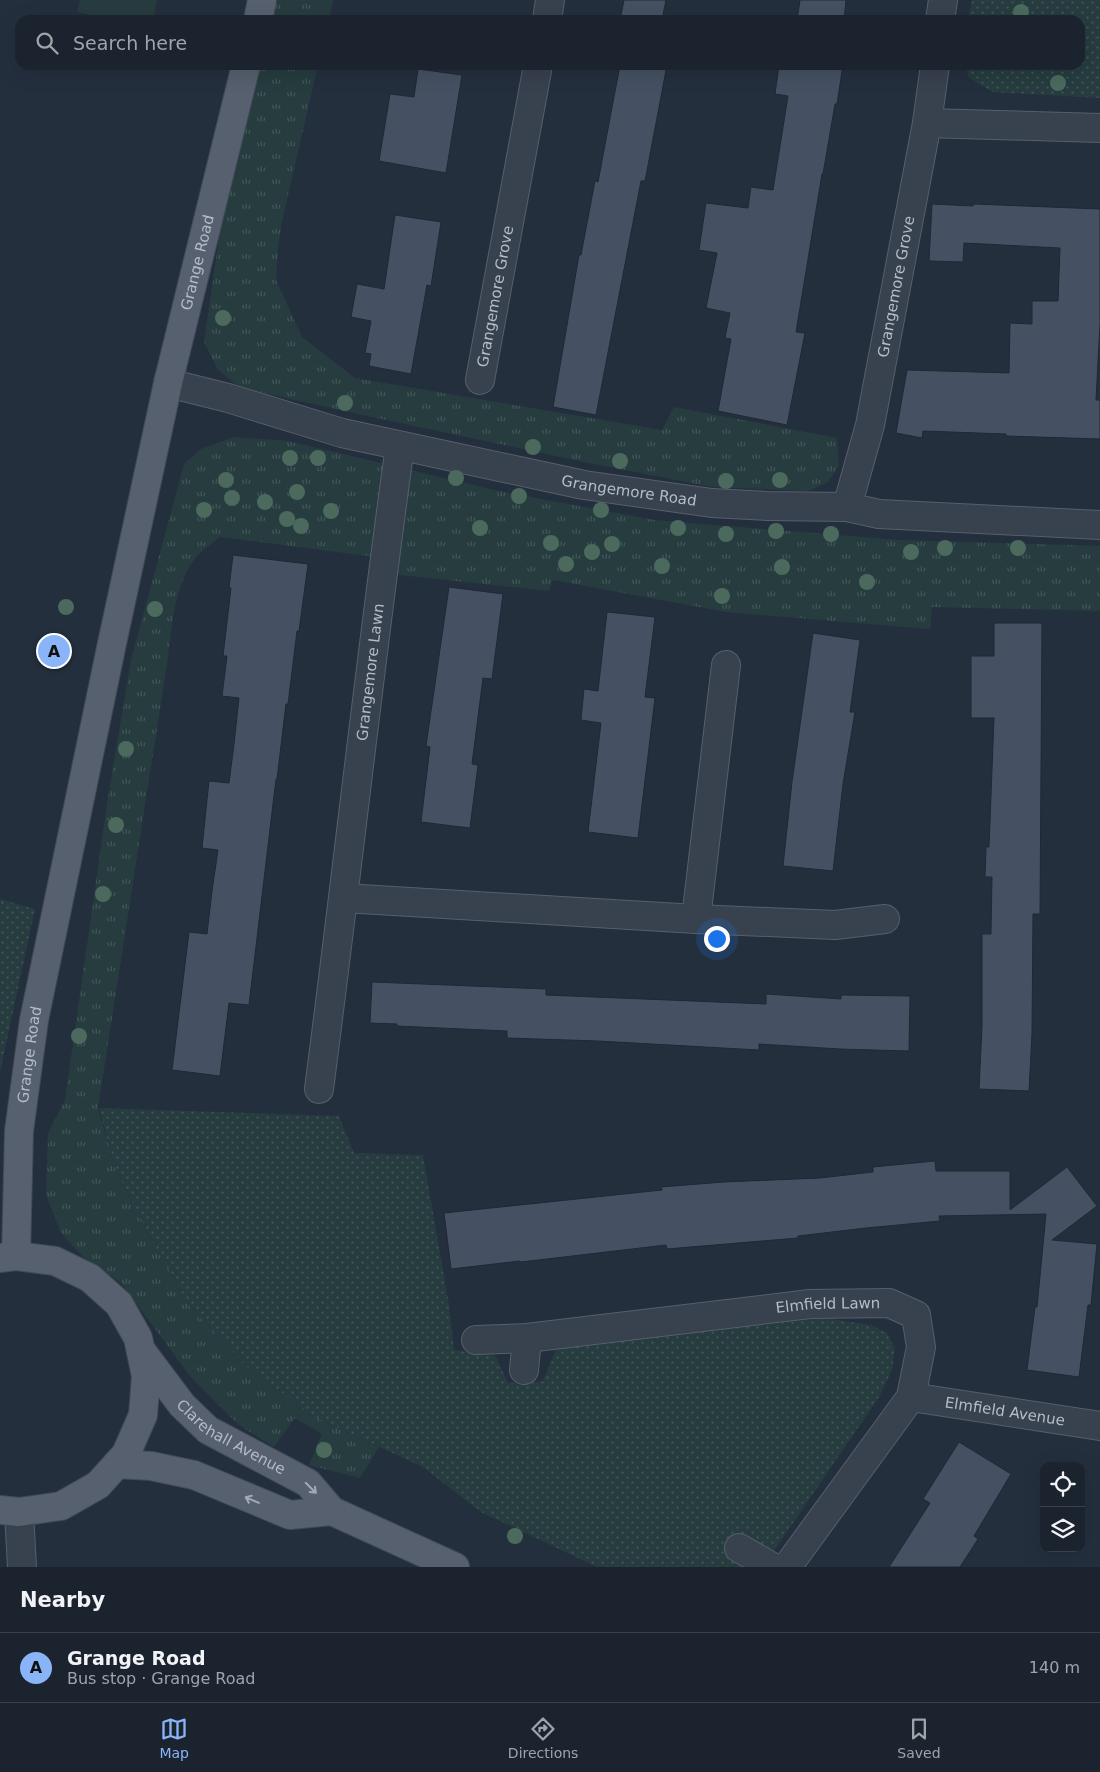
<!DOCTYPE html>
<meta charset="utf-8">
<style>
body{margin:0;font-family:"DejaVu Sans",sans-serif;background:#282f3a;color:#f1f3f6}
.controls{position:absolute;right:15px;bottom:15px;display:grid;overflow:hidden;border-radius:10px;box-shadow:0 5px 20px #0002}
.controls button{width:45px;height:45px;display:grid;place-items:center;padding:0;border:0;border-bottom:1px solid #39404a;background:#1b232e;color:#f1f3f6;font:25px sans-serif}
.you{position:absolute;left:716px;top:938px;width:18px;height:18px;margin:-12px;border:4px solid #fff;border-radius:50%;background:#1a73e8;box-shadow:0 0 0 8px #1a73e833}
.badge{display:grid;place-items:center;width:32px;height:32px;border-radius:50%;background:#8ab4f8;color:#111;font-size:16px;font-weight:700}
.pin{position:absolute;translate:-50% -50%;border:2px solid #fff;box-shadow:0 1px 5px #0006}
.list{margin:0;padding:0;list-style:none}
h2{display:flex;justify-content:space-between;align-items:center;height:65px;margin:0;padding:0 20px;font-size:21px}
h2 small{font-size:16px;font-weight:400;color:#a0a4aa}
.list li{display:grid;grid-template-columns:32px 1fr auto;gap:15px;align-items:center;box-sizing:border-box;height:70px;padding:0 20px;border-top:1px solid #39404a}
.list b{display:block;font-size:19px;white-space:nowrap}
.list p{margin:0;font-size:16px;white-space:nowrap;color:#a0a4aa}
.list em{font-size:16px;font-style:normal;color:#a0a4aa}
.icon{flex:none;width:28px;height:28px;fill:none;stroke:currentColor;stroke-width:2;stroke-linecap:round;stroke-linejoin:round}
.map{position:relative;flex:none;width:1100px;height:1567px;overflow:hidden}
.search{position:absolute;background:#1b232e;box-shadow:0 5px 20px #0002;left:15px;right:15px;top:15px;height:55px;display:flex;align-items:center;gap:12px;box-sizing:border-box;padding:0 18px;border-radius:15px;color:#a0a4aa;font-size:19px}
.sheet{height:135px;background:#1b232e}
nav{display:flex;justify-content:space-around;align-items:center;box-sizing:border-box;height:70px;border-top:1px solid #39404a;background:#1b232e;font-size:14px;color:#a0a4aa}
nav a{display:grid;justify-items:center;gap:2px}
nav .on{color:#8ab4f8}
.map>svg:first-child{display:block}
.grass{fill:url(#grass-tufts)}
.park{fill:url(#park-dots)}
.pitch{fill:#263c3f}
.building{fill:#455162;stroke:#1f2835}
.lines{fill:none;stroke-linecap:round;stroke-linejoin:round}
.minor-casing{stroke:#565f6c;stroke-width:30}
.major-casing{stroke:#414a57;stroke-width:30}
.minor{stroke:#38414e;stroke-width:28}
.major{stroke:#56606e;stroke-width:28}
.tree{fill:#4b6a5d}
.oneway{stroke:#a1aab7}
.labels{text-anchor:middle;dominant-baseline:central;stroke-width:4;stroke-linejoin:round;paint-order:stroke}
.street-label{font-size:15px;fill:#b4bcc9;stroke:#1d2633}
</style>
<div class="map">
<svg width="1100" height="1567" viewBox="0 0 1100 1567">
<defs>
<pattern id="grass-tufts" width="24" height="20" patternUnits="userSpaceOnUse" patternTransform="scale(1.25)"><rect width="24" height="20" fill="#263c3f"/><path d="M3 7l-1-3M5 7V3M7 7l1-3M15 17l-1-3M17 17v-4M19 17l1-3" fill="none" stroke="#435659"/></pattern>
<pattern id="park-dots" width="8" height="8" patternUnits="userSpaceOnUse" patternTransform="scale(1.25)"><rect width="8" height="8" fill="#263c3f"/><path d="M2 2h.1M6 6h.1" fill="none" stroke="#435659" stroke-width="1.8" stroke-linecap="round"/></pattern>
</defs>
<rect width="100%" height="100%" fill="#242f3e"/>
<g class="grass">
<polygon points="262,0 333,0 329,20 258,20"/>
<polygon points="247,65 318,65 282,221 278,249 276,280 302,337 355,378 662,430 674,407 837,438 839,466 827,483 808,491 712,487 584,462 344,411 239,387 218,370 204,342 241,87"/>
<path d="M 234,437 L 288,441 L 499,491 L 654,520 L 898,540 L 1100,546 L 1100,611 L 932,607 L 930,629 L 726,612 L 553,580 L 549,591 L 382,573 L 384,558 L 220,537 C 212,544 200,551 194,560 C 174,588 172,624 168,657 L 98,1108 L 115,1167 L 152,1240 L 188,1304 L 249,1369 L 319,1419 L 379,1447 L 360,1478 L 309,1465 L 322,1434 L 295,1418 L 274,1447 L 239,1425 L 190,1376 L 121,1283 L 83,1257 L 61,1233 L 46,1195 L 48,1133 L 65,1100 L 108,797 L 131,660 L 184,464 L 201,449 Z"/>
</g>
<g class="park">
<polygon points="972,0 1100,0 1100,98 993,92 969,78 965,65 1080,65 1080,20 968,20"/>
<polygon points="0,899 35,909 0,1072"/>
<polygon points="99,1108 339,1116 354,1153 423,1155 449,1305 454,1350 495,1355 508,1383 543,1381 557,1346 824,1318 871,1325 887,1333 895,1349 892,1370 879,1397 763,1567 597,1567 481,1512 423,1467 319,1419 249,1369 188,1304 152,1240 115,1167"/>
</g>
<polygon class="pitch" points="80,0 157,0 153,20 116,20 77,12"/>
<g class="building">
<polygon points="624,0 666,0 662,20 620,20"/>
<polygon points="800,0 846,0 844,20 797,20"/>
<polygon points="620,65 667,65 645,181 641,181 596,415 553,407 579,255 581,255 595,181 598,182"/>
<polygon points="779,65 843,65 837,104 835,104 823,174 822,174 796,332 805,333 787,425 718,411 731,339 725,338 730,313 706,308 717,253 699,250 706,203 748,208 751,187 773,190 788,96 775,94"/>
<polygon points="418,69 462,75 446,173 379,161 390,94 414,97"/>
<polygon points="932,204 973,206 974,204 1100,209 1100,324 1096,400 1100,400 1100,439 1006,436 1006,434 923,431 922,438 896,433 907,370 1009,373 1010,323 1032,324 1032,301 1058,301 1060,248 964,243 963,262 929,261"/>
<polygon points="395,215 441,222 431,286 427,285 411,374 369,366 371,354 365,353 371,321 351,317 357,284 384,289"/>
<polygon points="233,555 308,564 299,631 297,631 288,704 286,704 277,779 276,779 249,1005 229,1003 220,1076 172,1070 189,932 207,934 212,891 218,850 202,848 209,781 229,783 234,744 239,698 222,696 227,656 223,656 231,588 229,588"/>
<polygon points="449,587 503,594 492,679 483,678 472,764 478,765 470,828 421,822 430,747 426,746"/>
<polygon points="607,612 655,617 645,697 655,698 638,838 588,832 601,723 581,720 584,689 598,691"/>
<polygon points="994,623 1042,623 1040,914 1033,914 1032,1033 1029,1091 979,1089 982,1027 982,934 991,934 992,877 985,877 986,847 989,847 994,718 971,718 971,656 994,656"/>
<polygon points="813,633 860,640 850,712 855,712 843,784 833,871 783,866 792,782"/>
<polygon points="372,982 546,989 546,995 766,1004 766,994 841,999 841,995 910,996 909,1051 840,1049 759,1044 759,1050 598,1041 507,1038 507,1031 397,1026 397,1024 370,1023"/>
<polygon points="935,1161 936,1171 1010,1171 1010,1210 1067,1167 1097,1206 1052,1240 1097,1244 1091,1305 1088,1305 1079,1377 1027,1370 1035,1307 1037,1307 1046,1214 939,1216 940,1221 866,1228 798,1236 798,1238 667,1249 666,1245 521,1262 520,1261 451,1269 444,1213 662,1190 661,1187 724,1182 820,1178 873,1172 873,1167"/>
<polygon points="959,1442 1011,1474 974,1536 978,1539 960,1567 889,1567 930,1503 923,1499"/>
</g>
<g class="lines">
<g class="minor-casing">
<g id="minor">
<polyline points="547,20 550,0"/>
<polyline points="940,20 943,0"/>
<polyline points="927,123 1100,128"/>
<path id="s1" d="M 480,380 L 538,65"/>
<path id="s2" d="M 168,383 L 228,398 L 342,433 L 584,485 L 712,503 L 767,506 L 847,507 L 879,514 L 1100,525"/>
<path id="s3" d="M 847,507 L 870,425 L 927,123 L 935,65"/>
<polyline points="344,898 696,919 835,925 885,919"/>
<polyline points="696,919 726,665"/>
<path id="s4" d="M 319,1089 C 347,875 370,660 400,446"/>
<path id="s5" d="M 476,1340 L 527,1338 L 810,1304 L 889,1303 L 916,1315 L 921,1347 L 911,1397 L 787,1567"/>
<polyline points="524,1370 527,1338"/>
<path id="s6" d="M 911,1397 L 1100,1426"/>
<polyline points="19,1512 22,1567"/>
<polyline points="739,1548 772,1567"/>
</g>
</g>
<g class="major-casing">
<g id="major">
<polyline points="258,20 262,0"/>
<path id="s7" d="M 16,1256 L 19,1131 L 34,1020 L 111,648 L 168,383 L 246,65"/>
<polyline points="0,1258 16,1256 55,1261 90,1278 119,1304 138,1338 146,1376 143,1415 126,1454 98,1485 61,1506 19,1512 0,1510"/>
<path id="s8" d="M 143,1353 L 182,1405 L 208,1430 L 308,1483 L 332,1511 L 455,1567"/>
<polyline points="117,1464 151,1466 194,1475 290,1515 332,1511"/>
</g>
</g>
<use href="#minor" class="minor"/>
<use href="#major" class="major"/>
</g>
<g class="tree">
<circle cx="1021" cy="12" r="8"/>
<circle cx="1058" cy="83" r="8"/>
<circle cx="223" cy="318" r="8"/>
<circle cx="345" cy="403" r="8"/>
<circle cx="533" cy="447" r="8"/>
<circle cx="290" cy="458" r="8"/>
<circle cx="318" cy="458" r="8"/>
<circle cx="620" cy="461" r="8"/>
<circle cx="456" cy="478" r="8"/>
<circle cx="226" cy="480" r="8"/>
<circle cx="780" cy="480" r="8"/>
<circle cx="726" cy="481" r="8"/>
<circle cx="297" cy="492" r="8"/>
<circle cx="519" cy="496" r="8"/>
<circle cx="232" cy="498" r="8"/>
<circle cx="265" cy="502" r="8"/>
<circle cx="204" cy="510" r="8"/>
<circle cx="601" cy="510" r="8"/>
<circle cx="331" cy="511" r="8"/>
<circle cx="287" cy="519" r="8"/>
<circle cx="301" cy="526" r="8"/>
<circle cx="480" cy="528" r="8"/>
<circle cx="678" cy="528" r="8"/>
<circle cx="776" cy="531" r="8"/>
<circle cx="726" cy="534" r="8"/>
<circle cx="831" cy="534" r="8"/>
<circle cx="551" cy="543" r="8"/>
<circle cx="612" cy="544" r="8"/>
<circle cx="945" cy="548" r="8"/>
<circle cx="1018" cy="548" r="8"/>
<circle cx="592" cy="552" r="8"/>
<circle cx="911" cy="552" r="8"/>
<circle cx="566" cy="564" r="8"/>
<circle cx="662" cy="566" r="8"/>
<circle cx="782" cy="567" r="8"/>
<circle cx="867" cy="582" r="8"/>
<circle cx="722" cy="596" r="8"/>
<circle cx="66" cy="607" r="8"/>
<circle cx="155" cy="609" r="8"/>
<circle cx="126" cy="749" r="8"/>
<circle cx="116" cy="825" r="8"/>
<circle cx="103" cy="894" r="8"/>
<circle cx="79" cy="1036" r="8"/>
<circle cx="324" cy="1450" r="8"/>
<circle cx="515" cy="1536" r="8"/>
</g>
<defs><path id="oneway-shaft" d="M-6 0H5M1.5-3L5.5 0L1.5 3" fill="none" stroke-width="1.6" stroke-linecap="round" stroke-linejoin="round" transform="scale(1.25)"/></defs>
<g class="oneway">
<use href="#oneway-shaft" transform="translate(311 1488) rotate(45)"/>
<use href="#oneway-shaft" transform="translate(252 1500) rotate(-157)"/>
</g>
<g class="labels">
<g class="street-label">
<text stroke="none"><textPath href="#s7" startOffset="1012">Grange Road</textPath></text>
<text stroke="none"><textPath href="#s3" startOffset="226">Grangemore Grove</textPath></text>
<text stroke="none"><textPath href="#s1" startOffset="85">Grangemore Grove</textPath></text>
<text stroke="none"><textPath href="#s2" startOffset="474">Grangemore Road</textPath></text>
<text stroke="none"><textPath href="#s4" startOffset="420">Grangemore Lawn</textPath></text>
<text stroke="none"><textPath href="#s7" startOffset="202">Grange Road</textPath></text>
<text stroke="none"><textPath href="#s5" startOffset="354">Elmfield Lawn</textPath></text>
<text stroke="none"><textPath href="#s6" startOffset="95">Elmfield Avenue</textPath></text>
<text stroke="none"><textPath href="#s8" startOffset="124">Clarehall Avenue</textPath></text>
</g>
</g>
</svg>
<div class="controls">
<button><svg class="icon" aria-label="locate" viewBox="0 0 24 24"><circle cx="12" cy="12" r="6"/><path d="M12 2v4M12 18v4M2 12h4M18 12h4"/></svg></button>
<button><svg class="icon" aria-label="layers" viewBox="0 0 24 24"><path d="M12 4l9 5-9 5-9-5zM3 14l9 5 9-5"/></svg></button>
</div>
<div class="you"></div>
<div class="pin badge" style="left:54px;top:651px">A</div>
<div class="search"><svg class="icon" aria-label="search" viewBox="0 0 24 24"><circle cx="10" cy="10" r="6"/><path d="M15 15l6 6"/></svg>Search here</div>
</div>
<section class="sheet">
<h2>Nearby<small></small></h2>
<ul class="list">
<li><span class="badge">A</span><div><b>Grange Road</b><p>Bus stop · Grange Road</p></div><em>140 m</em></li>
</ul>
</section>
<nav>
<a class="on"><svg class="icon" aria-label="map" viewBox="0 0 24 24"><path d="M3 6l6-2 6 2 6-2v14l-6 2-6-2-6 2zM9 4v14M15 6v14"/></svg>Map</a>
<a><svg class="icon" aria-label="directions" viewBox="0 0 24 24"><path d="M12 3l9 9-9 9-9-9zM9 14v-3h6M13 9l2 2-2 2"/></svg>Directions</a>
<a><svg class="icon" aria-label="saved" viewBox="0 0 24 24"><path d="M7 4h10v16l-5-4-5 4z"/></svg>Saved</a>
</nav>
